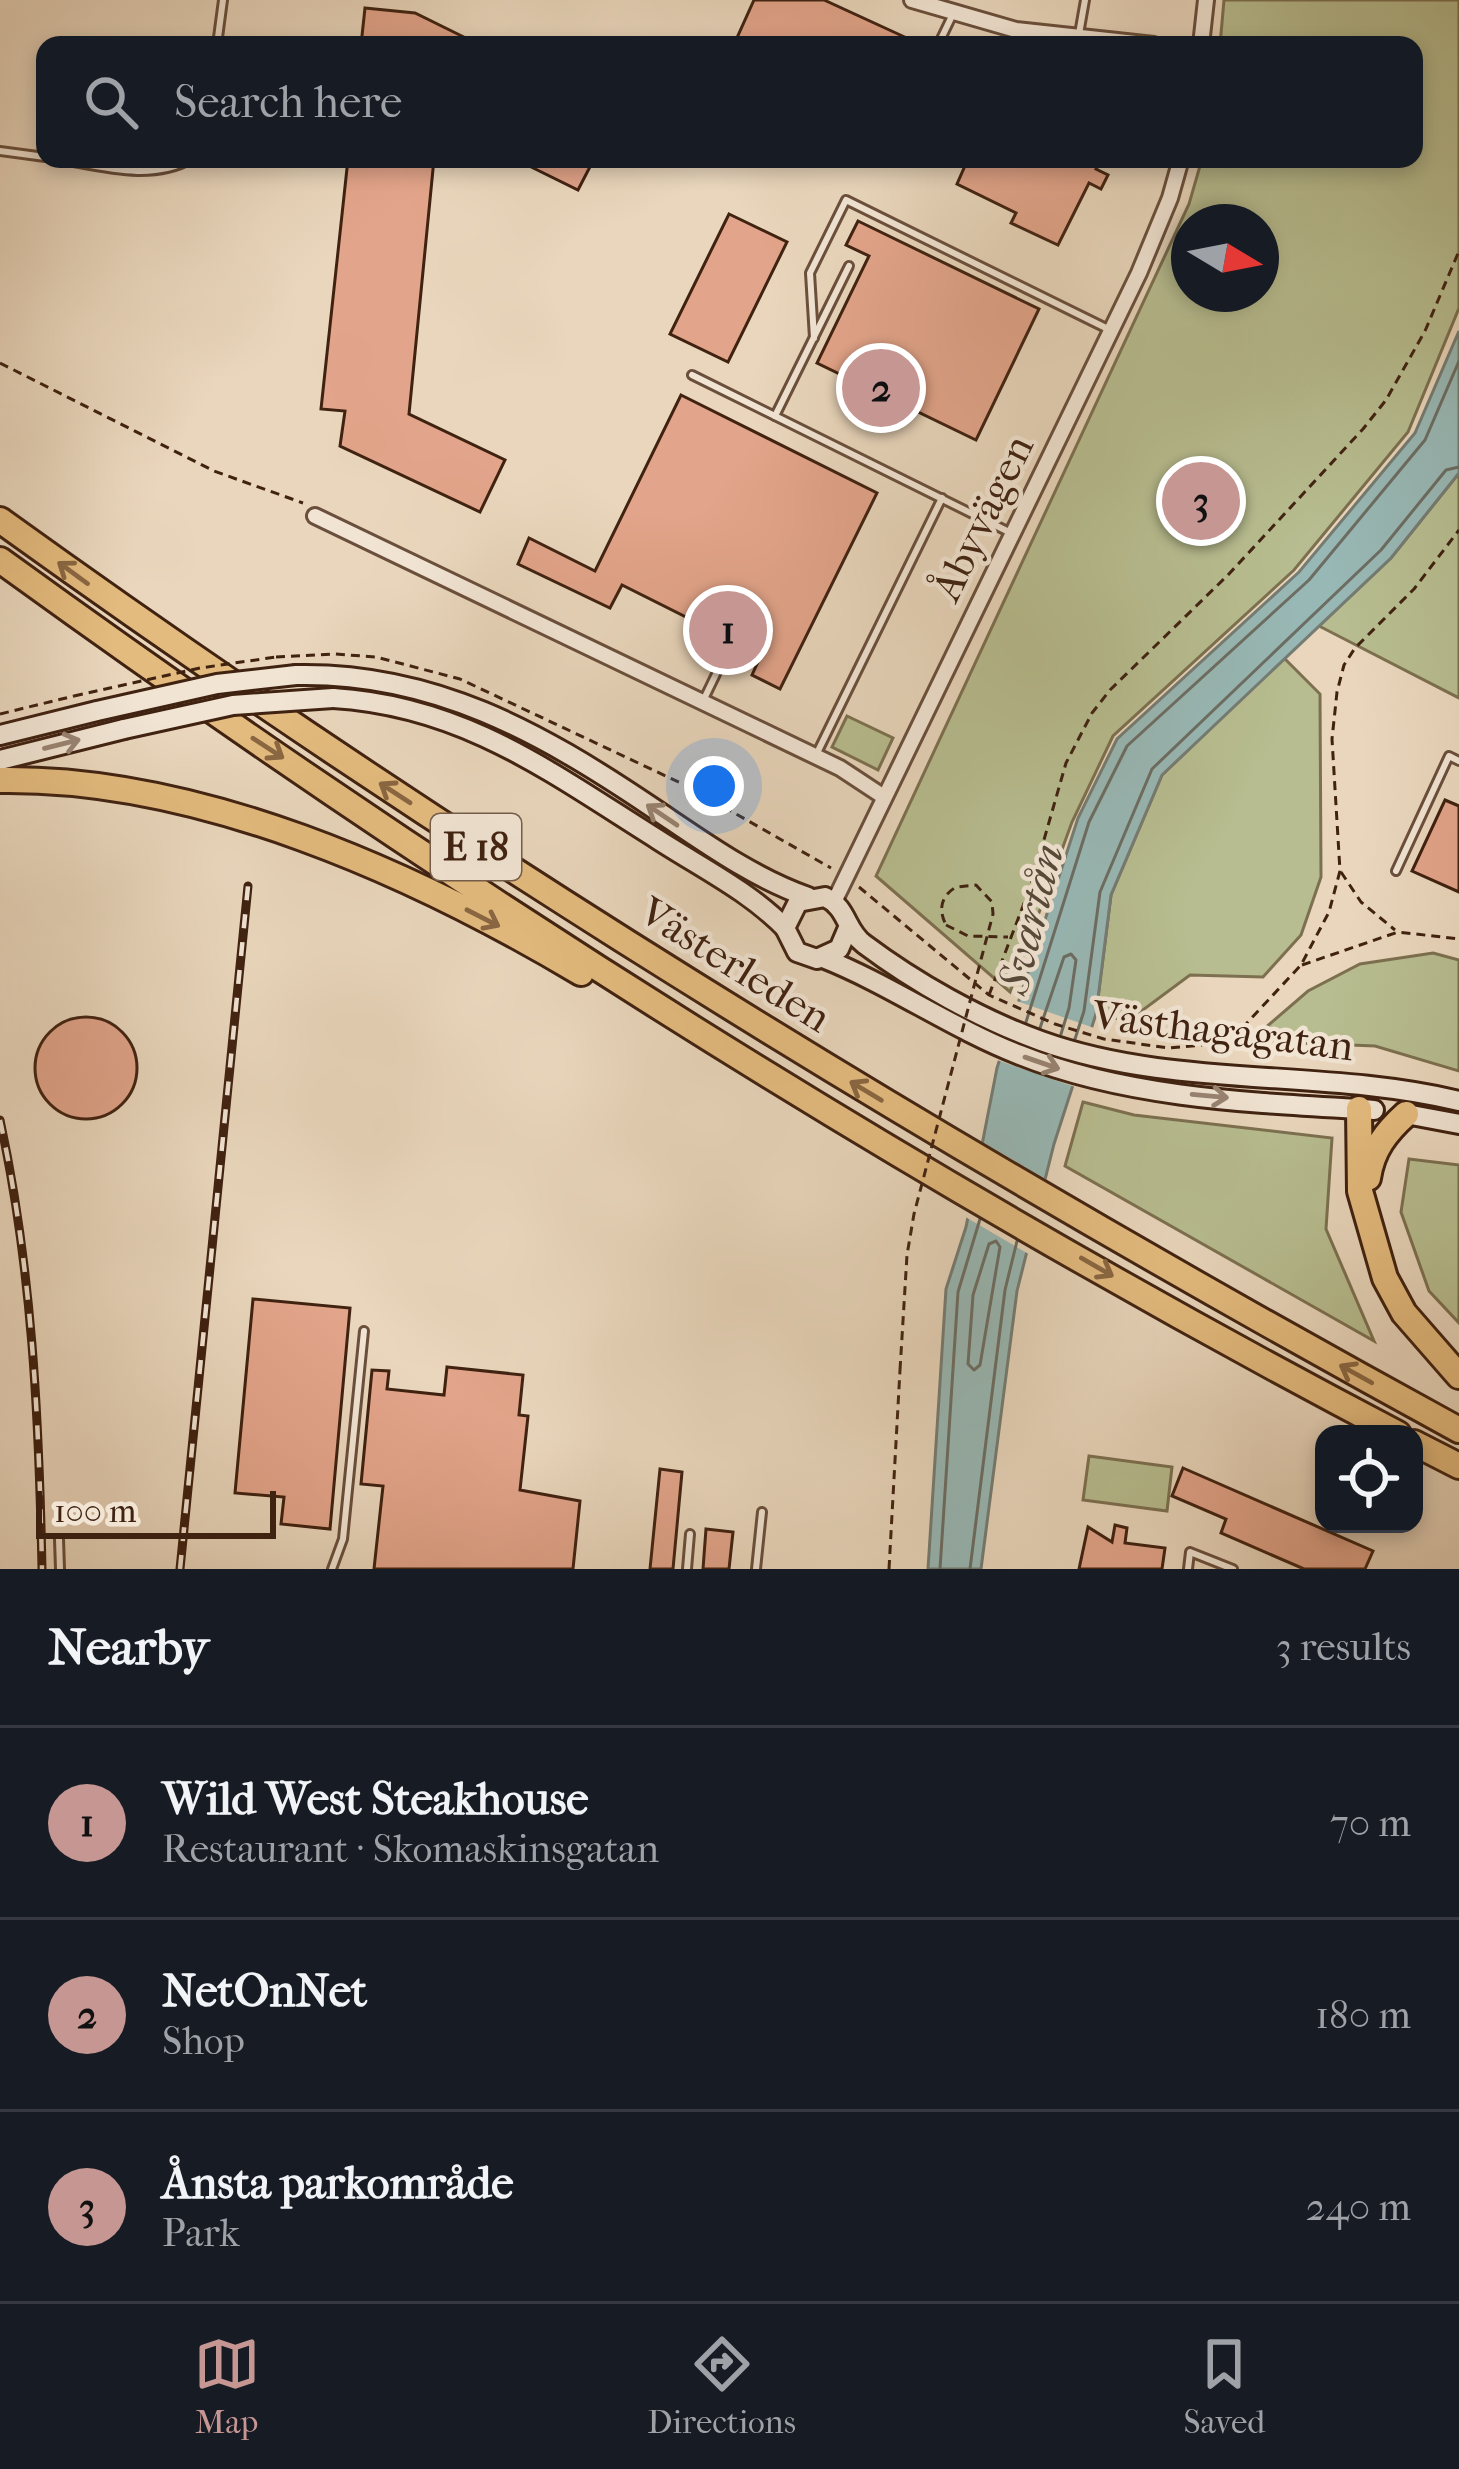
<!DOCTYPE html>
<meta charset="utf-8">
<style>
body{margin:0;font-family:"IM FELL French Canon",serif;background:#20242c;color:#f1f3f6}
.controls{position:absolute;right:36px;bottom:36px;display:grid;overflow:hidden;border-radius:24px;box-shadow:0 6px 18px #0003}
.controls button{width:108px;height:108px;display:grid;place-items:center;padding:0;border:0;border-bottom:3px solid #363941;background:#171b24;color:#f1f3f6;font:60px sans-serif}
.compass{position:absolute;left:1171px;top:204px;width:108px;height:108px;border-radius:50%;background:#171b24;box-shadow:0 6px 18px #0003;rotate:100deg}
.scale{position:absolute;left:36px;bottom:30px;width:240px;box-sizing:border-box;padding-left:12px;border:6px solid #402211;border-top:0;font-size:33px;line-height:42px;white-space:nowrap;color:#402211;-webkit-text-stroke:9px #f1e4d3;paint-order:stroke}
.you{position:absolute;left:714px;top:786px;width:42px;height:42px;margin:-30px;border:9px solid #fff;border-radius:50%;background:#1a73e8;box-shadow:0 0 0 18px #1a73e833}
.badge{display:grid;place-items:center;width:78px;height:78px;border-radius:50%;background:#c59692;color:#111;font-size:39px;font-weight:700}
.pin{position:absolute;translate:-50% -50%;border:6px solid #fff;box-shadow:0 3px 12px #0006}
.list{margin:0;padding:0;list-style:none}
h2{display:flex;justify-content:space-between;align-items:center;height:156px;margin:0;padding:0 48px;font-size:51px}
h2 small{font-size:39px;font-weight:400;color:#9ea1a6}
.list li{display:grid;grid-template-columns:78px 1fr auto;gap:36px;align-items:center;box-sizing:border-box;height:192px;padding:0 48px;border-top:3px solid #363941}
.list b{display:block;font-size:45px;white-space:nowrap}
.list p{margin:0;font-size:39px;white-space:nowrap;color:#9ea1a6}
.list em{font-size:39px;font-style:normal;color:#9ea1a6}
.icon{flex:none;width:66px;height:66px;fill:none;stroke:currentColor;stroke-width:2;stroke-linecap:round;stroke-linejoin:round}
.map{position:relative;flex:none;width:1459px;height:1569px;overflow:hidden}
.search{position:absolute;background:#171b24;box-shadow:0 6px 18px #0003;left:36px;right:36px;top:36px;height:132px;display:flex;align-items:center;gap:30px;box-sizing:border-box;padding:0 42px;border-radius:24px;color:#9ea1a6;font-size:45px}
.sheet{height:732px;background:#171b24}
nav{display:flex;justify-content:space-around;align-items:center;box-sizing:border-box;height:168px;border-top:3px solid #363941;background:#171b24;font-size:33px;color:#9ea1a6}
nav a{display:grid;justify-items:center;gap:6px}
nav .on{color:#c59692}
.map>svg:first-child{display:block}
.green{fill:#b7bd90;stroke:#7c7050;stroke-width:3;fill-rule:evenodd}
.water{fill:#98b8b5;stroke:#757c73;stroke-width:3}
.pier{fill:#e9d6bc}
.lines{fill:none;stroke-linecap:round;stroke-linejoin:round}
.shore{stroke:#6c6d63;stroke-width:3}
.building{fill:#e2a48a;stroke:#402211;stroke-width:3}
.service-casing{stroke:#6a4f3c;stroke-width:12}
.minor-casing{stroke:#6a4f3c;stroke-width:20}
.secondary-casing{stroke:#402211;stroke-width:24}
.motorway-casing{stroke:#402211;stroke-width:30}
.path{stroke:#402211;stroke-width:3;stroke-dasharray:9 6;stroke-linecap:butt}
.service{stroke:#f1e4d3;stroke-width:6}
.minor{stroke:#f1e4d3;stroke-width:14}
.secondary{stroke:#f1e4d3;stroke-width:18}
.motorway{stroke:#e4bb7e;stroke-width:24}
.rail-casing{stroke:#402211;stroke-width:9}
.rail{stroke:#f1e4d3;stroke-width:4.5;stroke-dasharray:14;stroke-linecap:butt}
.secondary-bridge-casing{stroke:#402211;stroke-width:24;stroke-linecap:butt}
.path-bridge{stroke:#402211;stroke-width:3;stroke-dasharray:9 6;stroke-linecap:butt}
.secondary-bridge{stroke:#f1e4d3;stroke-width:18}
.oneway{stroke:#8a6742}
.oneway2{stroke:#988372}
.labels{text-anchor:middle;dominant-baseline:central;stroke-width:9;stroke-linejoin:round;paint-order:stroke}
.shield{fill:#f1e4d3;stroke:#755c4b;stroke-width:3}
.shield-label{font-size:39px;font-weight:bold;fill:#402211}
.street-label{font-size:42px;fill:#402211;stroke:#f1e4d3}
.water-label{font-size:45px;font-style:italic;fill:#56483a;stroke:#f1e4d3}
</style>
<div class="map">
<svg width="1459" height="1569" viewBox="0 0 1459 1569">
<rect width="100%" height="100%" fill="#e9d6bc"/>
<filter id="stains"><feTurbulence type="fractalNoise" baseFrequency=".00167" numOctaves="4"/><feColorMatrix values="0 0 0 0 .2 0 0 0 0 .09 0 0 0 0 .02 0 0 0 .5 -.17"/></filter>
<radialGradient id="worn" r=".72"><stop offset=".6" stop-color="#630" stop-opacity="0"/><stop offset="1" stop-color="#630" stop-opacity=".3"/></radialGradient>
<g class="green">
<path d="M 1224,0 L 1459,0 L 1459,308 L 1408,432 L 1294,570 L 1113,736 L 1072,822 L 1010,992 L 876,876 L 1189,204 L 1202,159 L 1414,159 L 1414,45 L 1220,45 ZM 1189,222 L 1261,222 L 1261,294 L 1189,294 Z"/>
<polygon points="1459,473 1459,698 1319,626 1391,558"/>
<polygon points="1284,658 1320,694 1321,877 1301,935 1263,977 1190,975 1128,1021 1096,1014 1111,895 1162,775"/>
<polygon points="847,716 893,738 878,770 832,747"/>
<polygon points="1433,953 1459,960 1459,1071 1375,1046 1250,1041 1308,991 1360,964"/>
<polygon points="1083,1102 1134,1115 1332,1138 1326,1229 1374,1341 1065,1166"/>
<polygon points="1409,1159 1459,1165 1459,1323 1429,1291 1401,1212"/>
<polygon points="1089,1456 1172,1467 1167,1511 1083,1500"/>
</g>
<polygon class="water" points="1459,331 1459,473 1391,558 1162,775 1111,895 1096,1014 1054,1144 1017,1291 981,1569 928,1569 946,1289 966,1227 997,1068 1078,818 1117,739 1299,572 1415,433"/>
<g class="pier">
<polygon points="1014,1000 1097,1029 1078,1088 994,1059"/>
<polygon points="977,1139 1051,1182 1032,1256 962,1215"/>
</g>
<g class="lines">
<g class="shore">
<polyline points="1026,1022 1089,822 1127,746 1309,580 1425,440 1459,361"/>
<polyline points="1040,1028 1064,957 1071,954 1076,960 1069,1008 1061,1034"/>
<polyline points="1075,1039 1084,1011 1100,892 1152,769 1381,550 1446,470 1459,467"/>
<polygon points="996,1241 1000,1247 980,1365 974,1370 968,1364 973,1295 989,1244"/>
<polyline points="940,1569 958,1292 980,1219"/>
<polyline points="970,1569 1005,1290 1017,1241"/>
</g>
</g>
<g class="building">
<polygon points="754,0 824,0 922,45 748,45 736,40"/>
<polygon points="365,8 415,13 480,45 361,45"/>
<polygon points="348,159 434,159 409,414 505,460 480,512 340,446 345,411 321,409"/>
<polygon points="515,159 594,159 578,190"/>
<polygon points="968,159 1101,159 1096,169 1108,175 1101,189 1089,183 1058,245 1011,223 1016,213 957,184"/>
<polygon points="729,214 787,242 728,362 670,334"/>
<polygon points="858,221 1039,309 976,440 817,363 869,256 846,245"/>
<polygon points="681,395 877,493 780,689 752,675 761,655 739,644 734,634 726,637 622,585 610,608 518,564 529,538 595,571"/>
<polygon points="1445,800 1459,806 1459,892 1412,871"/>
<circle cx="86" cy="1068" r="51"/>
<polygon points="253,1299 350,1308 330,1529 281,1524 284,1497 235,1493"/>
<polygon points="447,1367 523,1375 519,1415 528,1416 520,1490 580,1501 573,1569 374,1569 383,1486 361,1484 372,1370 389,1371 387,1389 444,1395"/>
<polygon points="1183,1468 1373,1551 1365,1569 1304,1569 1221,1533 1226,1519 1172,1496"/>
<polygon points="660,1469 682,1472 673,1569 650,1569"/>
<polygon points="1115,1525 1127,1528 1125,1543 1165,1548 1162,1569 1079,1569 1088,1527 1112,1542"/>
<polygon points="706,1529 733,1532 729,1569 703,1569"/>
</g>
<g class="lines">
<g class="service-casing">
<g id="service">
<polyline points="1079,34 1085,0"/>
<polyline points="217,45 223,0"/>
<polyline points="938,45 952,16"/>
<polyline points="0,151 45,157"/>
<path d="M 56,159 C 100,166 151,182 191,159"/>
<polyline points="814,338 810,273 846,200 1110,330"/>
<polyline points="692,375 1009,532"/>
<polyline points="775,416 849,266"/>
<polyline points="704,699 732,641"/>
<polyline points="817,753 942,498"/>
<polyline points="1396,871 1449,756 1459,761"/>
<polyline points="59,1539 60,1569"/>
<polyline points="332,1569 343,1539 364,1331"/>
<polyline points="687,1569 690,1534"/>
<polyline points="756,1569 762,1512"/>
<polyline points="1188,1569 1190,1552 1233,1569"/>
</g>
</g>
<g class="minor-casing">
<g id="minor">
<polyline points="912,0 1016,30 1154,45"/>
<polyline points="1201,45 1206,0"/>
<polyline points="315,516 840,768 884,797"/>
<polyline points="834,902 1139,273 1170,198 1181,159"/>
</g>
</g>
<g class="secondary-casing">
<g id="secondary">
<path d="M 296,675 C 433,672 540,732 650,806 C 701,840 751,877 808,897"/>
<path d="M 333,698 C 464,706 550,772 657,839 C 700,867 749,891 785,928"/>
<polyline points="0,735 97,711"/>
<polyline points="0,760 124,729"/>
<path d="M 848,928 L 839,949 L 817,959 L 797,952 L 785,928 L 798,902 L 825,897 C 848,908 845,930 864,944 C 916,983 980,1019 1041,1041 C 1175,1089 1322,1068 1459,1101"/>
<path d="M 823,958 C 891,985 951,1028 1020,1055 C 1130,1099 1257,1103 1374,1110"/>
<polyline points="1406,1114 1459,1124"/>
</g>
</g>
<g class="motorway-casing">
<g id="motorway">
<path d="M 0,520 C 466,856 955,1155 1459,1430"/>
<path d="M 0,560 C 444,882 912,1179 1398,1434"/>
<path d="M 0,780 C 199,777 413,873 581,973"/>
<polyline points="1359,1109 1360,1191 1385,1278 1404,1313 1459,1376"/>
<path d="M 1368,1178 C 1372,1150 1386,1132 1406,1114"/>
<polyline points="1414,1443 1459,1466"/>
</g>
</g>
<g class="path">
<polyline points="0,363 214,471 303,503"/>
<polyline points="276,657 335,654 376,657 460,679 687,786 831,868"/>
<polyline points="0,714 74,696"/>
<polyline points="1341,872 1361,902 1395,930"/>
<polyline points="859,887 989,995 1055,1024 1104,1039 1169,1048 1213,1044 1229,1036 1245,1025 1301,965 1329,912 1340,871 1332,739 1337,692 1344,665 1355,648 1414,589 1459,530"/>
<polyline points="946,925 968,936 1008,937"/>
<polyline points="1302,965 1398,932 1459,939"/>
<polyline points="989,995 1031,885 1066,763 1092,713 1110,690 1228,575 1363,429 1386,400 1425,331 1459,251"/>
<polyline points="889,1569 900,1370"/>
</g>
<use href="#service" class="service"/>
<use href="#minor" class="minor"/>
<use href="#secondary" class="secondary"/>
<use href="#motorway" class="motorway"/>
<g class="rail-casing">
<g id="rail">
<path d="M 0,1120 C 32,1268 39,1418 42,1569"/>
<polyline points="180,1569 248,886"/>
</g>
</g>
<use href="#rail" class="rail"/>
<g class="secondary-bridge-casing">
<g id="secondary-bridge">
<polyline points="97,711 217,684 296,675"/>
<polyline points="124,729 233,705 333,698"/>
</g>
</g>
<g class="path-bridge">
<polyline points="74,696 200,668 276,657"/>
<path d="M 900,1370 L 907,1255 L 914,1214 L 993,914 L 992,902 L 976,885 L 956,887 C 941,896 938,909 946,925"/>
</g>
<use href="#secondary-bridge" class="secondary-bridge"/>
</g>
<defs><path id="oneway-shaft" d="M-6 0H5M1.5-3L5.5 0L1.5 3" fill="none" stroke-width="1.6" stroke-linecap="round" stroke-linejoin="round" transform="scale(3)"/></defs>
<g class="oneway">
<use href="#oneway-shaft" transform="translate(73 573) rotate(-144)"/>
<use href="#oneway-shaft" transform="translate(268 748) rotate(33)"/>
<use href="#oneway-shaft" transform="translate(395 793) rotate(-147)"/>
<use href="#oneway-shaft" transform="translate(483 918) rotate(27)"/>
<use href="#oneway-shaft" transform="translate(866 1091) rotate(-149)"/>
<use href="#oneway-shaft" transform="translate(1097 1267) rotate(30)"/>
<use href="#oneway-shaft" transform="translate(1356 1374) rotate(-151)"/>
</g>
<g class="oneway2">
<use href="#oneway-shaft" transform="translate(62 744) rotate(-14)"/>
<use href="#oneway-shaft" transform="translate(662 815) rotate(-146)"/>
<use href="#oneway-shaft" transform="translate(1042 1063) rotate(19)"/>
<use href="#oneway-shaft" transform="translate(1210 1096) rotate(5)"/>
</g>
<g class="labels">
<rect class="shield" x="431" y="814" width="90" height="66" rx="9"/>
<g class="shield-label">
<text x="476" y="847">E 18</text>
</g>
<g class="street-label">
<text transform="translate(983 518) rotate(-64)">Åbyvägen</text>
<text transform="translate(735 965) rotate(32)">Västerleden</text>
<text transform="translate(1223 1031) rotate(7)">Västhagagatan</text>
</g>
<g class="water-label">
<text transform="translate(1031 919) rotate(-76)">Svartån</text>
</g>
</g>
<rect width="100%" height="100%" filter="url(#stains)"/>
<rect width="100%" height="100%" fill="url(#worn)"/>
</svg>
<div class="controls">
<button><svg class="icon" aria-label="locate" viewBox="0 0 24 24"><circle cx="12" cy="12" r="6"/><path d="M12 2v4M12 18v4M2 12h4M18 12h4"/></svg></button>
</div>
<svg class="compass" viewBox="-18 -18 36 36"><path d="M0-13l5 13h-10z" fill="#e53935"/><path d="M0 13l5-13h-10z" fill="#9ea1a6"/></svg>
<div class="scale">100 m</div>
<div class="you"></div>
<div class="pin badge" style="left:728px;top:630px">1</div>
<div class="pin badge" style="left:881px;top:388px">2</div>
<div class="pin badge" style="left:1201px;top:501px">3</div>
<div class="search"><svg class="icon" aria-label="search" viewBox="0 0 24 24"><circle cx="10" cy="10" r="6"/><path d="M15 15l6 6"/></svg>Search here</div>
</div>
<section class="sheet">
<h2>Nearby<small>3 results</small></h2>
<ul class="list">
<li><span class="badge">1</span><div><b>Wild West Steakhouse</b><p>Restaurant · Skomaskinsgatan</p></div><em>70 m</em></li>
<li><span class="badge">2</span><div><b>NetOnNet</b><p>Shop</p></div><em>180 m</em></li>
<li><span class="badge">3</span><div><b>Ånsta parkområde</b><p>Park</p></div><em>240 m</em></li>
</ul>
</section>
<nav>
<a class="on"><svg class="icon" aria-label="map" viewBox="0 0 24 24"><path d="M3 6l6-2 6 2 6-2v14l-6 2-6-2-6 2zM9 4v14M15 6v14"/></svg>Map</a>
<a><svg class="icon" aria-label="directions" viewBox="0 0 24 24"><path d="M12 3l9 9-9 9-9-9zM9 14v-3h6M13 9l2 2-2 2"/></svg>Directions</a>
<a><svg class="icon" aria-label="saved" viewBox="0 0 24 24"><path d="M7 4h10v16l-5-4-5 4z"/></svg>Saved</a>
</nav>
